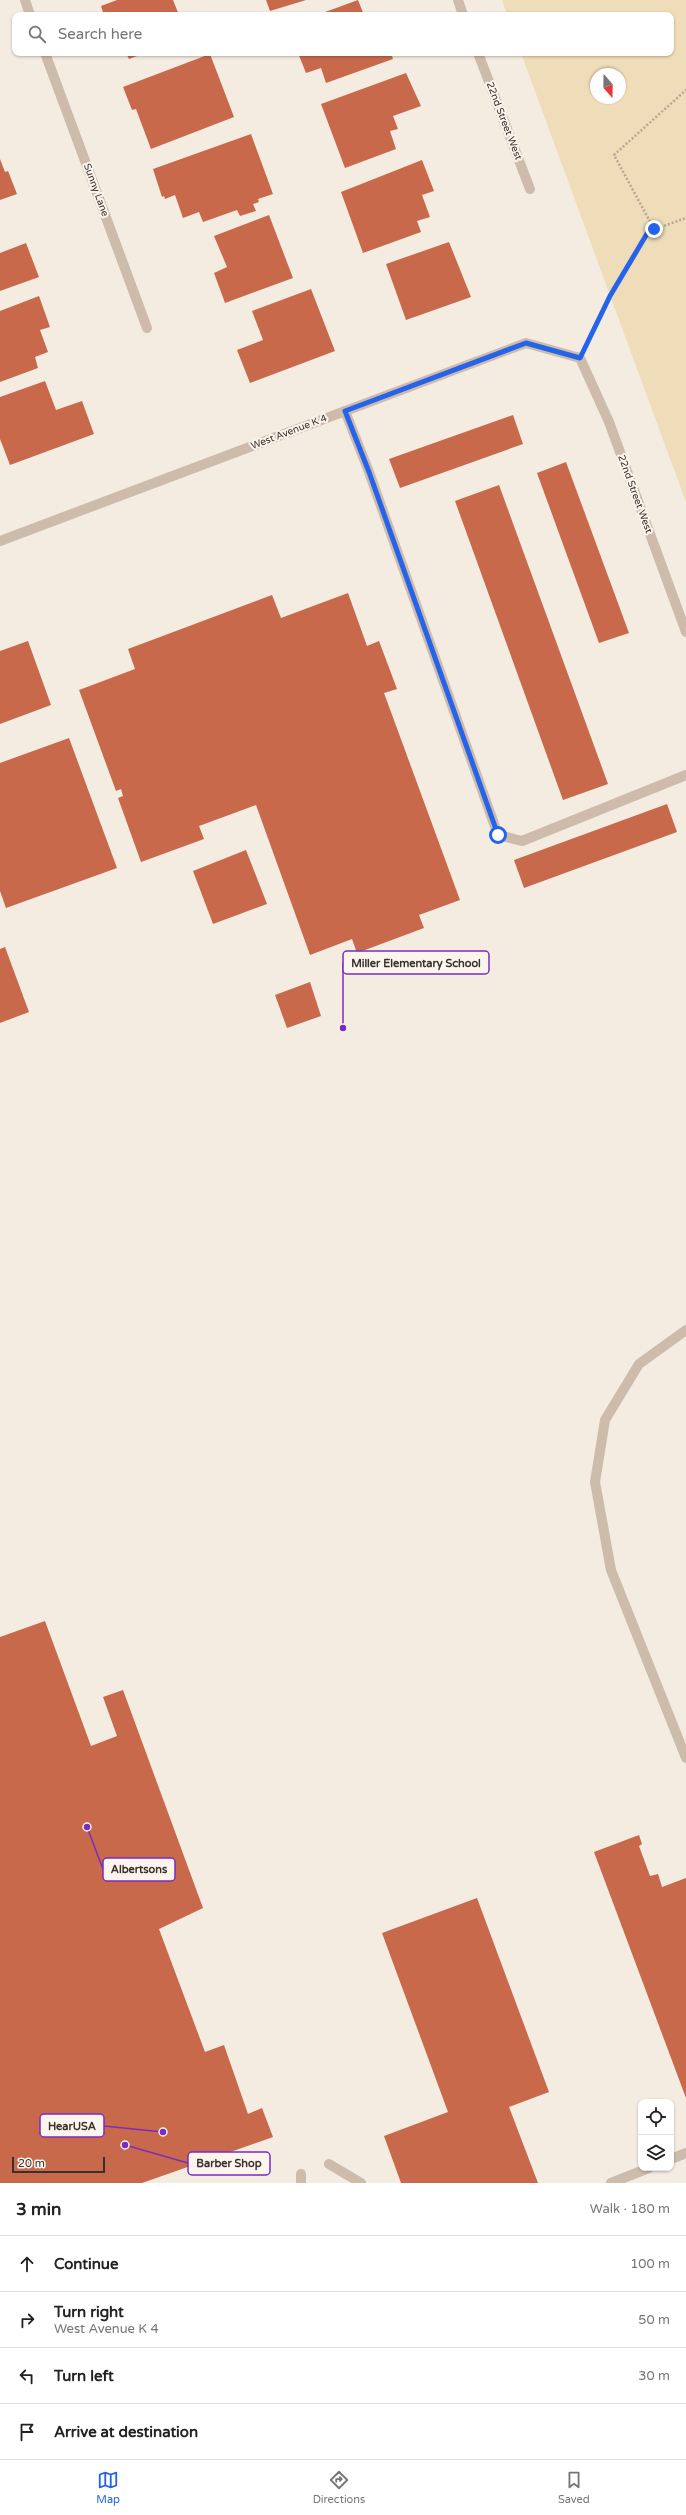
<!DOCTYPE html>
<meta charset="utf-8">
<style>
body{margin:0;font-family:"Varela Round",sans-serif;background:#f6f6f6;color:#222}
.controls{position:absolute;right:12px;bottom:12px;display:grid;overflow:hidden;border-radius:8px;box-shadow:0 1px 3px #0004}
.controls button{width:36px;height:36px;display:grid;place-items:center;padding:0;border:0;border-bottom:1px solid #e0e0e0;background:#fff;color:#222;font:20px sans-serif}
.compass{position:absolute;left:590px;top:68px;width:36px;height:36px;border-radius:50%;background:#fff;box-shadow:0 1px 3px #0004;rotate:160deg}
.scale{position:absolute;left:12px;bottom:10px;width:93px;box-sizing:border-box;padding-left:4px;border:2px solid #3b302b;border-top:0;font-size:11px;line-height:14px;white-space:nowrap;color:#3b302b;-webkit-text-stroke:3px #fbf5ee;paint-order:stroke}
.stop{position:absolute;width:12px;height:12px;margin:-9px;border:3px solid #2563eb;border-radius:50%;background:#fff}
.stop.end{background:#2563eb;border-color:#fff;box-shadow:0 1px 4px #0008}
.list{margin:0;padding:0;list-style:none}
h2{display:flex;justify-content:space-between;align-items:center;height:52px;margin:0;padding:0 16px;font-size:17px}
h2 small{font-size:13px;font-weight:400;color:#767676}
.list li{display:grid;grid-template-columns:26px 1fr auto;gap:12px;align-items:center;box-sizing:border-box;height:56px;padding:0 16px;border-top:1px solid #e0e0e0}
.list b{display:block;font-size:15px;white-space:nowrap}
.list p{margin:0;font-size:13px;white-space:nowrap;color:#767676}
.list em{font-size:13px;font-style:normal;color:#767676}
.icon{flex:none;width:22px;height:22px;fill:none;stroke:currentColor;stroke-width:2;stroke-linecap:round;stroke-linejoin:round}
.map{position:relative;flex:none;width:686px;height:2183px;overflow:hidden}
.search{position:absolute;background:#fff;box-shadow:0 1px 3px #0004;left:12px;right:12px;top:12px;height:44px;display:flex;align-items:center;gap:10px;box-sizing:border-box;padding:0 14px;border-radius:8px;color:#767676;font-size:15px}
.sheet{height:276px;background:#fff}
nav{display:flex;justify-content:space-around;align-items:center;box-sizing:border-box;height:56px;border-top:1px solid #e0e0e0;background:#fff;font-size:11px;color:#767676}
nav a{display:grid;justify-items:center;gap:2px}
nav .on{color:#2563eb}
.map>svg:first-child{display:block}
.sand{fill:#efdcb8;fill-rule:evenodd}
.building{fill:#c8694b}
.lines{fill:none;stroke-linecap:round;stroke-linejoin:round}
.path{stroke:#b9a596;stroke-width:2.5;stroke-dasharray:2 2;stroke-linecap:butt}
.lane{stroke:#cdbbac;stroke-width:10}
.street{stroke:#cdbbac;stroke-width:10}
.route{stroke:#2563eb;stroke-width:5}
.labels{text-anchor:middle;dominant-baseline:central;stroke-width:4;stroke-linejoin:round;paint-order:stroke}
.street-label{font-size:10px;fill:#3b302b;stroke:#fbf5ee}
.leader{fill:none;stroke:#7b2cbf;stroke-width:1.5}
.callout-dot{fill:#7b2cbf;stroke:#fbf5ee;stroke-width:1.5}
.callout{fill:#fbf5ee;stroke:#7b2cbf;stroke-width:1.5}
.callout-label{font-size:11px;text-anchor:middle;font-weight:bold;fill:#3b302b}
</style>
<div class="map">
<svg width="686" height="2183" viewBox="0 0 686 2183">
<rect width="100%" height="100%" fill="#f4ebe1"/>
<path class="sand" d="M 502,0 L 686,0 L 686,502 L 521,53 L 671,53 L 671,15 L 507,15 ZM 596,74 L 620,74 L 620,98 L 596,98 Z"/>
<g class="building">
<polygon points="117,0 173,0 179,15 104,15 101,6"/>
<polygon points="266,0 306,0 270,11"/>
<polygon points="358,0 364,15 317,15"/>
<polygon points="126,53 145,53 129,59"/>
<polygon points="298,53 391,53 393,59 326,83 321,68 306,73"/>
<polygon points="210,54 234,117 151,149 136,109 132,110 123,87"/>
<polygon points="406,73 421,106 393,116 398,129 390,131 396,149 345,168 321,104"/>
<polygon points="251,134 273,194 258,199 259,202 253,204 256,211 240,216 237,210 203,222 199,212 183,218 175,195 165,199 164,196 162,197 153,169"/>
<polygon points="0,159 5,172 8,171 17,194 0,200"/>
<polygon points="422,160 434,191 422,195 430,217 417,221 421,232 363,253 341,192"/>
<polygon points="269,215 293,278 225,303 214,273 227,267 214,236"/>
<polygon points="449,242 471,297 406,320 386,264"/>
<polygon points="26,243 39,277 0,291 0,253"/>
<polygon points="311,289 335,351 250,383 237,350 263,340 252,311"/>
<polygon points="39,296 50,327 40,330 48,352 35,357 38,368 0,382 0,311"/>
<polygon points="45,381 56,410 82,401 94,434 10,465 0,439 0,397"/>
<polygon points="513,415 523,444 400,488 389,459"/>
<polygon points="566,462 629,633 599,643 537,473"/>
<polygon points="499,485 608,784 563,800 455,501"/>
<polygon points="348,593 367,646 379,641 397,689 384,693 460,900 419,915 424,928 357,953 352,939 310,955 256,805 199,826 204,839 141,862 118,798 123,796 121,789 116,791 79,690 135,669 128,649 272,595 281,618"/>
<polygon points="28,641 51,705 0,724 0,651"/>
<polygon points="69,738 117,868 6,908 0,891 0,763"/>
<polygon points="667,804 677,832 524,888 514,860"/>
<polygon points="246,850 267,904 213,924 193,871"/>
<polygon points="5,947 29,1012 0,1023 0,949"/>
<polygon points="310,982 321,1016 287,1028 275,995"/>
<polygon points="45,1621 91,1746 117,1736 103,1697 123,1690 203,1908 159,1929 205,2052 224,2045 248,2114 262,2108 273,2137 142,2183 0,2183 0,1637"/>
<polygon points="639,1835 642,1844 639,1846 650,1876 658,1874 662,1887 686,1878 686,2098 594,1852"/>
<polygon points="477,1898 549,2092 509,2107 538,2183 401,2183 384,2136 448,2112 382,1933"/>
</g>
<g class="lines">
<g class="path">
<polyline points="654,229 614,155 686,90"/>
<polyline points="589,339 610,295 647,232 686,218"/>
</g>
<g class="lane">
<polyline points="345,411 369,472 498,835 522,841 686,775"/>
<polyline points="686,1330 639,1364 605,1420 595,1482 611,1570 686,1758"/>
<polyline points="671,2159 686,2153"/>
<polyline points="329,2164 361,2183"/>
<polyline points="301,2183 301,2174"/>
<polyline points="611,2183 649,2168"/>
</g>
<g class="street">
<polyline points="25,0 30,15"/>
<polyline points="458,0 463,15"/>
<polyline points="45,53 147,328"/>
<polyline points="478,53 530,189"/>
<polyline points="0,541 526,343 580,358 609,422 686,632"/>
</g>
</g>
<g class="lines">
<polyline class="route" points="498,835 369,472 345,411 526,343 580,358 610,296 648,232 654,229"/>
</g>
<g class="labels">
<g class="street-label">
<text transform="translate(504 121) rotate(69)">22nd Street West</text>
<text transform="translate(96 190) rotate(70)">Sunny Lane</text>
<text transform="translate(289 432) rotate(-21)">West Avenue K 4</text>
<text transform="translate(635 494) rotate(70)">22nd Street West</text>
</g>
</g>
<path class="leader" d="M343 1028L343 963M87 1827L103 1869M163 2132L104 2126M125 2145L188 2163"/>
<g class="callout-dot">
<circle cx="343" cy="1028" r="4"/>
<circle cx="87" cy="1827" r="4"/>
<circle cx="163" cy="2132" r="4"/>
<circle cx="125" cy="2145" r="4"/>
</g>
<g class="callout">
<rect x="343" y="951" width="146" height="23" rx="4"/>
<rect x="103" y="1858" width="72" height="23" rx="4"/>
<rect x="40" y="2114" width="64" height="23" rx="4"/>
<rect x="188" y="2152" width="82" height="23" rx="4"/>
</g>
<g class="callout-label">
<text x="416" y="967">Miller Elementary School</text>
<text x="139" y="1873">Albertsons</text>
<text x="72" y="2130">HearUSA</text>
<text x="229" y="2167">Barber Shop</text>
</g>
</svg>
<div class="controls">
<button><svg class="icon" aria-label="locate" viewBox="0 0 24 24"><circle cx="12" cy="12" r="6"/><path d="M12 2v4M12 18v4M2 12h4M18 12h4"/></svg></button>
<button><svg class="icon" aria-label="layers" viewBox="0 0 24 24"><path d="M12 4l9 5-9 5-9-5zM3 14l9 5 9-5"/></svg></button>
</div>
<svg class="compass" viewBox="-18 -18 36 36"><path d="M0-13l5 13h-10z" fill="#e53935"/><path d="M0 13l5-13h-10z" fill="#767676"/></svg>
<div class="scale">20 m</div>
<div class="stop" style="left:498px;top:835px"></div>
<div class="stop end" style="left:654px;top:229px"></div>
<div class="search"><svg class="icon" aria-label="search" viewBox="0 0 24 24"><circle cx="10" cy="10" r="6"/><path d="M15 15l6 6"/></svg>Search here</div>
</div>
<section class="sheet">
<h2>3 min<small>Walk · 180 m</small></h2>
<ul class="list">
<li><svg class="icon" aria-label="ahead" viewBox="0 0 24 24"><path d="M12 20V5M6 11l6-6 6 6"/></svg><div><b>Continue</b></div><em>100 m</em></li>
<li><svg class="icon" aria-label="right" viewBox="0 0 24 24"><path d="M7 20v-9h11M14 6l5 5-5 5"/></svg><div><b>Turn right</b><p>West Avenue K 4</p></div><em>50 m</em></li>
<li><svg class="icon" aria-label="left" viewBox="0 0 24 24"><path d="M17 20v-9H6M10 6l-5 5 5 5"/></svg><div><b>Turn left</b></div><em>30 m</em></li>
<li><svg class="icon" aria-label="arrive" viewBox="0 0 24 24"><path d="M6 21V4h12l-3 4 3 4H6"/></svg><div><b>Arrive at destination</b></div></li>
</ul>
</section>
<nav>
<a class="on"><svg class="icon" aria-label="map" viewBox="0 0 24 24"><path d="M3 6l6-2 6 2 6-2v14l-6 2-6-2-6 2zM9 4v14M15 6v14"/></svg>Map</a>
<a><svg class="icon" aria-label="directions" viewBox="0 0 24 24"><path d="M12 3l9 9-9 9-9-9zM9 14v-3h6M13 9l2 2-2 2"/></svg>Directions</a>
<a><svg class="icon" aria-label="saved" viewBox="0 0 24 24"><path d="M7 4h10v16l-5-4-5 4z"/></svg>Saved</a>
</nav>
